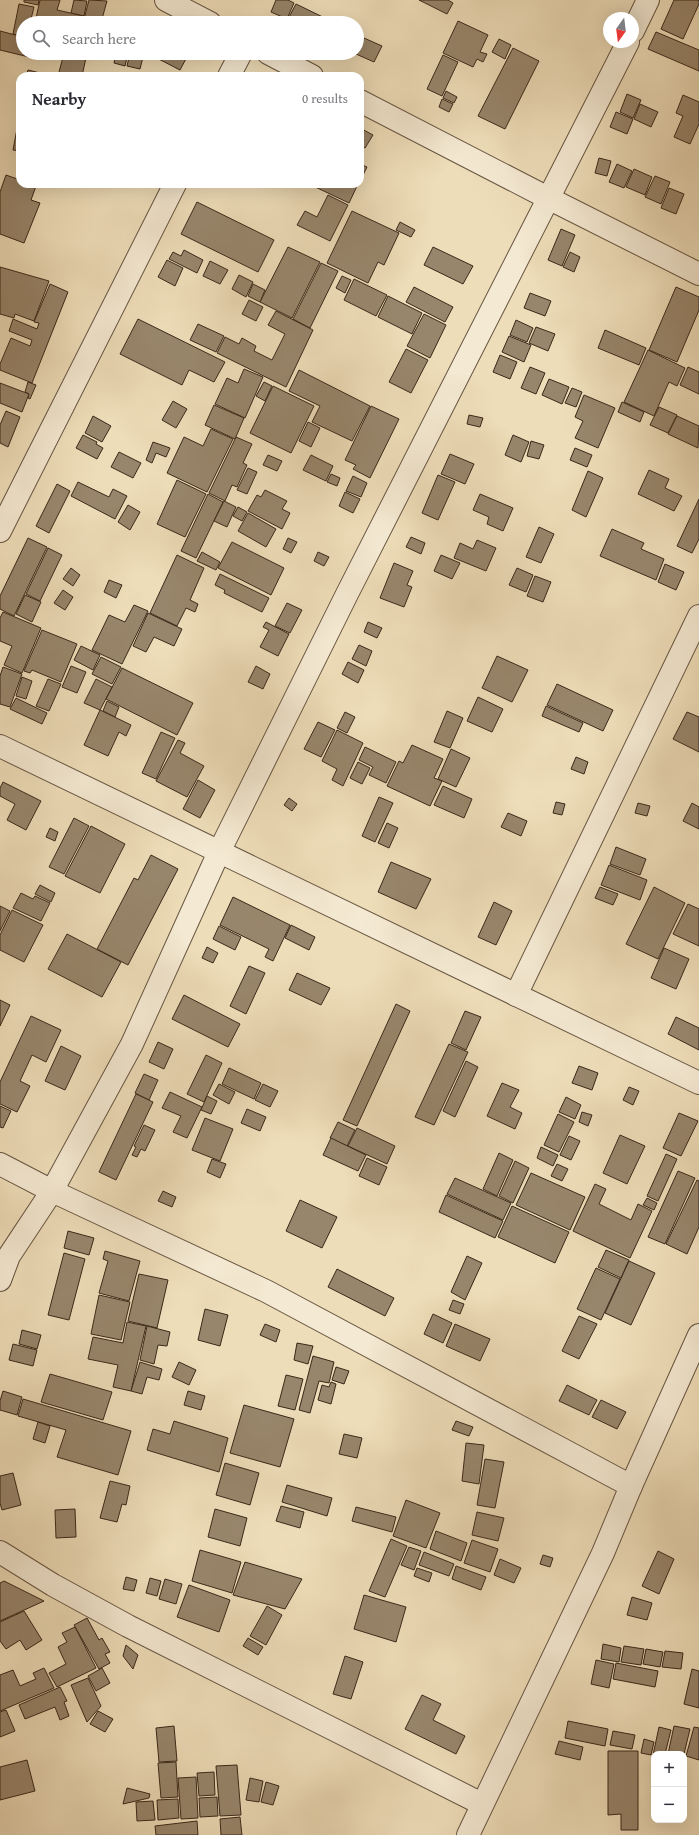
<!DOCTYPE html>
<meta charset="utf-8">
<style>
body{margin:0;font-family:"Gentium Book Plus",serif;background:#f7f7f7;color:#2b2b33}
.controls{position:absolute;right:12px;bottom:12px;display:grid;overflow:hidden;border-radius:8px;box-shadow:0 4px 16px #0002}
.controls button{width:36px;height:36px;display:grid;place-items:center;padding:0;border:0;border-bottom:1px solid #e1e1e2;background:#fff;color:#2b2b33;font:20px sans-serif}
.compass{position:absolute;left:603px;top:12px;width:36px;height:36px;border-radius:50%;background:#fff;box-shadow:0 4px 16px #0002;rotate:194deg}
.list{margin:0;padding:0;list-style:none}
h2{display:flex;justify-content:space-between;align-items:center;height:52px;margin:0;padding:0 16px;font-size:17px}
h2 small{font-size:13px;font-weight:400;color:#7c7c81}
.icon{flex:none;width:22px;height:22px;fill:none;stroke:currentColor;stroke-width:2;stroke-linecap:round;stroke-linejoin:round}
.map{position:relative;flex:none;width:699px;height:1835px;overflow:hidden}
.search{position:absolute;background:#fff;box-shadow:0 4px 16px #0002;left:16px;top:16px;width:348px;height:44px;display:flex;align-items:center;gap:10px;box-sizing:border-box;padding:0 14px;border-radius:22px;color:#7c7c81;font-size:15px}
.panel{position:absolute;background:#fff;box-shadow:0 4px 16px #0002;left:16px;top:72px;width:348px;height:116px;border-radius:12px}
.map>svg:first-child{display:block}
.building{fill:#98866c;stroke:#3a2819}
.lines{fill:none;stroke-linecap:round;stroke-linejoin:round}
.minor-casing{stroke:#675541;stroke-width:24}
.minor{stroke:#f4e9d2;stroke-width:22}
</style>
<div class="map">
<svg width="699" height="1835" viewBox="0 0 699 1835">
<rect width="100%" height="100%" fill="#eeddb9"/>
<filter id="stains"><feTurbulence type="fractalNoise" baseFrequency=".005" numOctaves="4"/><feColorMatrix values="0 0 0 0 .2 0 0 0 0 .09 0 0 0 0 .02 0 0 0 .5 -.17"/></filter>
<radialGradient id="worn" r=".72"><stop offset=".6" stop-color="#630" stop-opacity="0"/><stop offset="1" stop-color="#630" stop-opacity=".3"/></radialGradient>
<g class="building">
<polygon points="24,0 39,0 38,5 24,2"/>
<polygon points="40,0 60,0 57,10 84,16 82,23 35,23"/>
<polygon points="74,0 87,1 84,16 71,13"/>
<polygon points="89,0 107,1 102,19 120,23 83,23"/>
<polygon points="276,0 288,0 294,3 287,19 271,12"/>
<polygon points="419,0 448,0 453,3 447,14"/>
<polygon points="674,0 699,0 699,4 683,39 661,29"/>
<polygon points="19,4 34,7 30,23 23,23 23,36 13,34"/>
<polygon points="296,4 331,21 331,23 295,23 288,19"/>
<polygon points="458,21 488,35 480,52 487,54 483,62 477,59 473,67 443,53"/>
<polygon points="0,31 23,37 23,53 29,53 29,57 0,50"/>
<polygon points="656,32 699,50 699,71 648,49"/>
<polygon points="357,34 363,36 357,49"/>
<polygon points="364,38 382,46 374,62 356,54"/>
<polygon points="499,39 511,45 505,59 492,52"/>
<polygon points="513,48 539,61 505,129 478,116"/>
<polygon points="64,53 87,53 82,76 58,76"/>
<polygon points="116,53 128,53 125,66 114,63"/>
<polygon points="130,53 144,53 140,69 127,66"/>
<polygon points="152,53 189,53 180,70 151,55"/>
<polygon points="443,55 458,62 442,96 427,89"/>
<polygon points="28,70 44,74 43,76 26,76"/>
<polygon points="446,91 457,97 454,103 443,98"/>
<polygon points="627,94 641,100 633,118 620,112"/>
<polygon points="683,95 699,102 699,124 690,144 674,137 683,116 676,113"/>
<polygon points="442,99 453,104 449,112 439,107"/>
<polygon points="640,104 658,112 651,127 634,119"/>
<polygon points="616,112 633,119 627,134 610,127"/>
<polygon points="20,113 20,151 13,150"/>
<polygon points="360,128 373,135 365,148 360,146"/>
<polygon points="599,158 611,161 607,176 595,173"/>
<polygon points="360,164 367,167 360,181"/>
<polygon points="617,164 632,171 624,188 609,182"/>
<polygon points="634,169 652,177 645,195 626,187"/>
<polygon points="6,175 20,180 20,184 31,184 36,186 31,200 40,203 24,243 0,234 0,192"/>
<polygon points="655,176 670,182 661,204 645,197"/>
<polygon points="309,184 358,184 349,203"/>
<polygon points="669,188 684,194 676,214 661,208"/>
<polygon points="328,195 348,205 330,241 297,225 305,211 317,217"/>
<polygon points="197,202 274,240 258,272 181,234"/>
<polygon points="352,211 399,233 384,265 378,262 368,283 327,263"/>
<polygon points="400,222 415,230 411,237 396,230"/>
<polygon points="561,229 575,235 562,266 548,260"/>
<polygon points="288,247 320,262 292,318 260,302"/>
<polygon points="433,247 473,266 463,284 424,265"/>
<polygon points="184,250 203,260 197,273 169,259 173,252 181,256"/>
<polygon points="570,252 580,257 574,272 563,267"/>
<polygon points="167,260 183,268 175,286 158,277"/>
<polygon points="210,261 228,270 220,284 203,276"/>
<polygon points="321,263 338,271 310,328 293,319"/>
<polygon points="0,267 49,281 34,321 15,314 14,318 0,314"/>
<polygon points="239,275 253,282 246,297 232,289"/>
<polygon points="342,276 351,280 345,293 336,288"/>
<polygon points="354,279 387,295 376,316 344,300"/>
<polygon points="50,284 68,292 32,383 0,370 0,364 11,338 30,346 32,340 9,331 13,319 37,329 39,323 34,322"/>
<polygon points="253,284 265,290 260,302 248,296"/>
<polygon points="414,287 453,307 445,322 406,302"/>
<polygon points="676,287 699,297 699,310 677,362 649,350"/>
<polygon points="530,293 551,301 545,316 524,308"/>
<polygon points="388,296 422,313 412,334 378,317"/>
<polygon points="249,300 263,307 256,321 242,314"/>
<polygon points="276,311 313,330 286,387 217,353 225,337 239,344 242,338 256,346 254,351 272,360 285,334 268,325"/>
<polygon points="424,314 446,325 430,358 407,346"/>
<polygon points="138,319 225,362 214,382 189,370 182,385 120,354"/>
<polygon points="516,320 533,328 527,342 510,335"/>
<polygon points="198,324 224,336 216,352 190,340"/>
<polygon points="536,327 555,334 548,351 529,343"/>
<polygon points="605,330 646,348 639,365 598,348"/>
<polygon points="509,336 531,345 524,362 502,352"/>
<polygon points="406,349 428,360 411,393 389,382"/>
<polygon points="648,350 685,368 677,386 669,382 654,416 624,402"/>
<polygon points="500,355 517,362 510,379 493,372"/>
<polygon points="530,367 545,373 536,394 521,388"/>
<polygon points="688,367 699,372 699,394 680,385"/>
<polygon points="244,369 263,377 245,418 215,404 227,378 238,383"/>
<polygon points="299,370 370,406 352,441 312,422 320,406 289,391"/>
<polygon points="549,379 569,387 562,404 542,395"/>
<polygon points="28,382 36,385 30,399 28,398 29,394 25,392"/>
<polygon points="264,382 272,386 265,401 256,396"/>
<polygon points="0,383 29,394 22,412 0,403"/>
<polygon points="273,386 314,406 291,453 250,433"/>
<polygon points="572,388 582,392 576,407 565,403"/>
<polygon points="584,395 615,408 598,448 575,438 583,421 575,417"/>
<polygon points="173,401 187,409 176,428 162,420"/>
<polygon points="622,402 644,412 640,422 618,412"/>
<polygon points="214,405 244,418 235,439 205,425"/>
<polygon points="371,406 399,419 370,478 353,469 356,465 345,460"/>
<polygon points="659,407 677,415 668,433 650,425"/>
<polygon points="6,411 20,417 8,447 0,443 0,425"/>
<polygon points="469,415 483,418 480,427 467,424"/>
<polygon points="93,416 111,426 102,442 85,433"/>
<polygon points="677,416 699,426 698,448 668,434"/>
<polygon points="308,422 320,428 311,447 299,441"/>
<polygon points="211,429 233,439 207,492 167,473 184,437 203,446"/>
<polygon points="83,435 97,442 96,444 103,448 97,459 76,448"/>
<polygon points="513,435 529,442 521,462 505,455"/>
<polygon points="236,437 252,444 243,463 247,465 237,487 232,485 225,501 209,493"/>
<polygon points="531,441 544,445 539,459 527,456"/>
<polygon points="153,442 170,448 166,457 156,453 152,463 146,460"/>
<polygon points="575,448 592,455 587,467 570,460"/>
<polygon points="119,452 141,463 133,478 111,467"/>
<polygon points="450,454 474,464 465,484 441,474"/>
<polygon points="268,455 282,461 277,471 263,465"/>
<polygon points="311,455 333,466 326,481 303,470"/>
<polygon points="248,468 257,472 247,494 237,490"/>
<polygon points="649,470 669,479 665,488 682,496 674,511 638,494"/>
<polygon points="588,471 603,478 586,517 572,510"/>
<polygon points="331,474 340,478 337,486 327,482"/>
<polygon points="438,475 455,482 438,520 422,513"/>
<polygon points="353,476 367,483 361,497 346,491"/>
<polygon points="177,480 206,494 185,537 157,524"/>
<polygon points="78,482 109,497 113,489 127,496 115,519 71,496"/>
<polygon points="57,484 70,491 49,533 36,526"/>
<polygon points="265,490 287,501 282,509 290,513 282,529 248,511 257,495 261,497"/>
<polygon points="345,492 360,499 353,513 339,506"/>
<polygon points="208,494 223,502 196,558 181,551"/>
<polygon points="480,494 513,508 503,531 487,524 489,517 473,510"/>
<polygon points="699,499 699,539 692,553 677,546"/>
<polygon points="224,501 236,507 227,527 214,521"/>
<polygon points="128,505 140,512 130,530 118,522"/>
<polygon points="238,507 247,512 242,521 233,516"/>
<polygon points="248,513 276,529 266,547 238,531"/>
<polygon points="539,527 554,534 541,563 526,557"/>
<polygon points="612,529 644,543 641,549 664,559 656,580 600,556"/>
<polygon points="411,537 425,543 421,554 406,547"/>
<polygon points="28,538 47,547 14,616 0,609 0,596"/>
<polygon points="288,538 297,542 291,553 283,549"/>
<polygon points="477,540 496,548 486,571 454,558 460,543 473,549"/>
<polygon points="232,542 284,568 271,595 218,568"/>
<polygon points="48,548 62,555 40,601 26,594"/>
<polygon points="202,552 220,562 216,570 197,561"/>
<polygon points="318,552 329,557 324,566 314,561"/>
<polygon points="177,555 204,568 190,600 198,604 195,612 186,608 177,626 150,613"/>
<polygon points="441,555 460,563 452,579 434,571"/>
<polygon points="394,563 413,571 407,585 412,587 404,607 380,598"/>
<polygon points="665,564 684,572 676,590 658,582"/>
<polygon points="71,568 80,575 73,586 63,579"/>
<polygon points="517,568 533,575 526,592 509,585"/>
<polygon points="220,574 269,598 262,612 224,593 225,590 215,585"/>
<polygon points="535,576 551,582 543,602 527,596"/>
<polygon points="109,580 122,585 116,598 104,592"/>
<polygon points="63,590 73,597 65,610 54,603"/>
<polygon points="25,595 41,602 32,622 16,614"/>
<polygon points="287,603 302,610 290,633 275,626"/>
<polygon points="134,605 148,611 122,664 92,650 109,615 125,622"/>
<polygon points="3,612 41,628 22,673 4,665 12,646 0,641 0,618"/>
<polygon points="148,613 182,629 174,646 154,637 146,652 133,646"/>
<polygon points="266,622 289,634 278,656 260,647 269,630 263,627"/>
<polygon points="368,622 382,628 377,638 364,632"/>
<polygon points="42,630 77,644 61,682 32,670 30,673 24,671"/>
<polygon points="359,645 372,651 366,666 352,659"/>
<polygon points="81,646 100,655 93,670 74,660"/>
<polygon points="497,656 528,670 512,702 482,688"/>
<polygon points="101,657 121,667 112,684 92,674"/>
<polygon points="348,662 364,670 358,683 342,674"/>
<polygon points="71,666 86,672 77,693 62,687"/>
<polygon points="256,666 270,674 263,689 248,682"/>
<polygon points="3,667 22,674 10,707 0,704 0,676"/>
<polygon points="122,668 193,703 177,735 106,699"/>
<polygon points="22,677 32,681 26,699 16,696"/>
<polygon points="48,679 61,684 49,711 36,706"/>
<polygon points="96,679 112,687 100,710 84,703"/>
<polygon points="557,684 613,710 603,731 547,705"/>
<polygon points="478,697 503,709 492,732 467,721"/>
<polygon points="16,698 47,713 42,724 10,709"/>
<polygon points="107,701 119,707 115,717 103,711"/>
<polygon points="546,706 583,723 579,732 542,716"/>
<polygon points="100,710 131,725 126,736 119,732 108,756 84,745"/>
<polygon points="447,711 463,718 450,748 434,742"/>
<polygon points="345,712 355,717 347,733 337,728"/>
<polygon points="687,712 699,717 699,752 673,739"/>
<polygon points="318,722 335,730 321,757 304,749"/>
<polygon points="337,730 363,743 343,786 332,780 337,769 322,761"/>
<polygon points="161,732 175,738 156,779 142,773"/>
<polygon points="178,740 185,743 180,753 204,766 187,797 156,781"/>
<polygon points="412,745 443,759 434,778 442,781 430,806 387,786 399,761 403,763"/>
<polygon points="365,747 396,762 386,783 369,775 373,767 359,760"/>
<polygon points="451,749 470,758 456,787 438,779"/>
<polygon points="576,757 588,762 584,774 571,769"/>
<polygon points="358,762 370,768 362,784 350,778"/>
<polygon points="198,780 215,790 200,818 183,809"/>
<polygon points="3,782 41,801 26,830 7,820 15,804 0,796 0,788"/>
<polygon points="443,786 472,799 464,818 434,805"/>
<polygon points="379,797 393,803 375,842 362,836"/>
<polygon points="289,798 297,804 292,811 284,805"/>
<polygon points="556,802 565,804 562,815 553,813"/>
<polygon points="638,803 650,806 647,816 635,813"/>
<polygon points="692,803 699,807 699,829 683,821"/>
<polygon points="508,813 527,821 521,836 501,827"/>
<polygon points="74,818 89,826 64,874 49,867"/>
<polygon points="387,823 398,828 389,848 378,843"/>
<polygon points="91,826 125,844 100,893 65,876"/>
<polygon points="50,828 58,832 55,841 46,837"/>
<polygon points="616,847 646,859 640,875 610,864"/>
<polygon points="151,855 178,869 128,965 97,949 134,878 138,880"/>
<polygon points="391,862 431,879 416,909 378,892"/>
<polygon points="609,865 647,880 640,900 601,885"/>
<polygon points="40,885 55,893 51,902 35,894"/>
<polygon points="600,887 618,894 613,905 595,898"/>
<polygon points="654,887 685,903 658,959 626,944"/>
<polygon points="21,893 33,899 35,896 50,903 41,921 13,908"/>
<polygon points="233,897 290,925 273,961 265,957 269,949 220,925"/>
<polygon points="494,902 512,911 496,945 478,937"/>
<polygon points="688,904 699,909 699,946 673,934"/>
<polygon points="0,906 10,911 0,931"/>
<polygon points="12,910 43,925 24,962 0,950 0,935"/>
<polygon points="291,925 315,937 309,950 285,938"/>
<polygon points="219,926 241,937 235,950 213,939"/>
<polygon points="67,934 121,962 102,997 48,969"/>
<polygon points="207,947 218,953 213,963 202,958"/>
<polygon points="664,948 689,959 676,989 651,978"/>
<polygon points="249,966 265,973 246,1014 230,1006"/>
<polygon points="297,973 330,988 321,1005 289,990"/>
<polygon points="184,995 240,1024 228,1047 172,1019"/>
<polygon points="0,1000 10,1005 0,1026"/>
<polygon points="396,1004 410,1011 357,1126 343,1120"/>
<polygon points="465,1011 481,1017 466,1050 451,1043"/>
<polygon points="31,1016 61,1030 46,1062 32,1055 20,1081 30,1086 17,1112 0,1104 0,1082"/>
<polygon points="676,1017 699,1028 699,1050 668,1034"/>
<polygon points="158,1042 173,1049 164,1069 149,1062"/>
<polygon points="449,1044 468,1052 434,1125 415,1117"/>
<polygon points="61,1046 81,1056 65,1090 45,1081"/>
<polygon points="206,1055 222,1063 204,1102 187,1094"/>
<polygon points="466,1061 478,1067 455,1117 443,1111"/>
<polygon points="579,1066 598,1073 592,1090 572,1083"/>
<polygon points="229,1068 261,1083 254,1099 222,1084"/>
<polygon points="144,1074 158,1080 149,1100 135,1093"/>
<polygon points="502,1083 519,1090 510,1107 522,1113 515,1129 487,1116"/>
<polygon points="219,1084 235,1092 229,1104 213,1095"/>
<polygon points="263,1084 278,1091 270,1107 255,1100"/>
<polygon points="629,1087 639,1091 633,1105 623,1100"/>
<polygon points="170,1092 202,1107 187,1138 173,1132 181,1116 162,1108"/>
<polygon points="136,1094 153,1102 116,1180 99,1172"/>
<polygon points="207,1096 217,1101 211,1114 201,1110"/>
<polygon points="566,1097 581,1105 575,1119 559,1112"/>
<polygon points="0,1106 11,1111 3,1128 0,1127"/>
<polygon points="247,1109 266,1117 260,1131 241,1123"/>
<polygon points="582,1112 592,1115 588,1126 579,1122"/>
<polygon points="679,1113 698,1121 681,1156 663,1148"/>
<polygon points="558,1114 574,1122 559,1152 544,1145"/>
<polygon points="205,1118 233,1129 220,1161 192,1150"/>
<polygon points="338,1122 355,1130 347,1146 330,1138"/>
<polygon points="144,1125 155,1130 145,1151 141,1149 137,1157 132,1155 136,1147 134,1146"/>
<polygon points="357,1128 395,1146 387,1164 348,1146"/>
<polygon points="620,1135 645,1146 627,1184 603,1173"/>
<polygon points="569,1136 580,1141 571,1160 560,1155"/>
<polygon points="331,1138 366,1155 358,1171 323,1155"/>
<polygon points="541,1147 558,1155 553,1166 537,1158"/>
<polygon points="499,1153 513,1160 497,1196 483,1189"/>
<polygon points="666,1154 677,1159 658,1201 647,1196"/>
<polygon points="367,1158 387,1167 379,1185 359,1176"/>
<polygon points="212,1159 226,1164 220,1178 207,1172"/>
<polygon points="515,1161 529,1168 513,1203 499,1196"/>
<polygon points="557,1164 568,1169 562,1181 551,1176"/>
<polygon points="678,1171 695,1178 665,1244 648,1237"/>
<polygon points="531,1173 585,1197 570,1230 516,1205"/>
<polygon points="455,1178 511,1203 503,1220 447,1194"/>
<polygon points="697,1180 699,1181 699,1227 687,1254 666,1244"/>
<polygon points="595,1184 606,1189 599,1204 631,1220 638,1204 652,1211 630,1258 573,1231"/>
<polygon points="163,1191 176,1197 172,1207 158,1201"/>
<polygon points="446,1195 503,1221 495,1238 439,1212"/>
<polygon points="647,1198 657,1203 654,1210 643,1205"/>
<polygon points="300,1200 337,1217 322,1248 286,1231"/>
<polygon points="512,1206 569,1232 555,1263 498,1237"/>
<polygon points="68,1231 94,1238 89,1255 64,1248"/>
<polygon points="606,1250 629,1260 621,1278 598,1267"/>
<polygon points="105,1251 140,1261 129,1301 99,1293 108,1261 103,1259"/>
<polygon points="64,1253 85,1259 69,1320 48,1315"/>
<polygon points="467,1256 482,1263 465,1300 451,1292"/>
<polygon points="629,1261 655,1273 631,1325 605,1313"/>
<polygon points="596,1268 620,1279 601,1320 577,1309"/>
<polygon points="337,1269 394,1298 385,1316 328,1287"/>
<polygon points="139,1274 168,1280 157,1328 128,1321"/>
<polygon points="99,1295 130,1302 121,1340 91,1334"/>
<polygon points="453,1300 464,1304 460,1314 449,1310"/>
<polygon points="205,1309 228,1315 220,1346 198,1340"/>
<polygon points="433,1314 452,1323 443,1343 424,1334"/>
<polygon points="579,1316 597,1324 579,1359 562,1351"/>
<polygon points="127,1322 146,1326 131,1391 113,1387 118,1365 88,1359 93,1337 123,1343"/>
<polygon points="265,1324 280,1330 276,1342 260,1335"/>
<polygon points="455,1324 490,1339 480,1361 446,1346"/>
<polygon points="147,1326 170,1332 167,1346 158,1345 154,1364 140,1360"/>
<polygon points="22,1330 41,1335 37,1349 19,1344"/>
<polygon points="297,1343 313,1346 308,1364 294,1360"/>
<polygon points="13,1344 37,1350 33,1366 9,1360"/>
<polygon points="313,1356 334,1362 329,1383 319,1381 310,1413 299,1410"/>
<polygon points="140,1362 162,1369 159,1380 147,1377 142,1394 131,1391"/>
<polygon points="179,1362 196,1370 189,1385 172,1377"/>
<polygon points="336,1367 349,1371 344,1384 332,1380"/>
<polygon points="50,1374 112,1392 103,1420 41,1402"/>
<polygon points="286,1375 303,1379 295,1410 278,1406"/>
<polygon points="331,1382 336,1384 331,1404 318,1400 322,1385 329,1387"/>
<polygon points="567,1385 597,1400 589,1415 559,1401"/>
<polygon points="3,1391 22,1397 17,1415 0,1410 0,1401"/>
<polygon points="188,1391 205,1396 201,1410 184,1405"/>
<polygon points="23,1399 131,1431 118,1475 57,1457 66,1430 18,1416"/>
<polygon points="601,1400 626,1412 617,1429 592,1417"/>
<polygon points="244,1405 294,1419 280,1467 230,1453"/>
<polygon points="174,1421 228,1438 219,1472 147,1450 153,1429 170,1434"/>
<polygon points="456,1421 473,1427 469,1436 452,1430"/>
<polygon points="38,1422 50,1426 45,1443 33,1439"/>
<polygon points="344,1434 362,1438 357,1458 339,1454"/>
<polygon points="466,1443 484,1445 479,1484 462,1481"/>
<polygon points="485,1459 504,1462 495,1508 477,1505"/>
<polygon points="225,1463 259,1473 250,1505 216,1495"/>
<polygon points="13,1473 21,1505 2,1510 0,1503 0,1476"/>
<polygon points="110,1481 130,1486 126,1505 122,1504 117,1522 100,1518"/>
<polygon points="287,1485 332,1498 327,1516 282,1502"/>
<polygon points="406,1500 440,1513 426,1548 393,1536"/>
<polygon points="281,1506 304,1512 300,1528 276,1521"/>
<polygon points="356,1507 396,1517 392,1532 352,1521"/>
<polygon points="75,1509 76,1537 56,1538 55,1510"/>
<polygon points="215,1509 247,1518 240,1546 208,1537"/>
<polygon points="477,1512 504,1518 498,1541 472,1535"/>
<polygon points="436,1531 467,1543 461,1561 430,1549"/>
<polygon points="391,1539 407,1546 385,1597 369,1591"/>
<polygon points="472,1540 498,1549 490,1572 464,1563"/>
<polygon points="409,1547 421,1551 414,1570 401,1565"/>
<polygon points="200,1550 241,1562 232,1593 192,1581"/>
<polygon points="658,1551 674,1559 659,1594 642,1586"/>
<polygon points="424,1552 454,1564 449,1576 419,1565"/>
<polygon points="543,1555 553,1558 550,1567 540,1564"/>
<polygon points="500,1559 521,1568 514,1583 494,1575"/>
<polygon points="245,1562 302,1579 285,1609 233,1595"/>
<polygon points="456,1566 486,1577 481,1590 452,1579"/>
<polygon points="417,1568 432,1573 429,1582 414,1576"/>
<polygon points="126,1577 137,1580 134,1591 123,1589"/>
<polygon points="150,1578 161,1581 157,1596 146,1593"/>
<polygon points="165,1579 182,1584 176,1604 159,1599"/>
<polygon points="4,1581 44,1601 0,1621 0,1583"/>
<polygon points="189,1585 230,1600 219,1632 177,1617"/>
<polygon points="364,1595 406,1607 396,1642 354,1629"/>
<polygon points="632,1597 652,1603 647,1620 627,1615"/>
<polygon points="267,1606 282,1615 266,1645 250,1636"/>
<polygon points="24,1611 42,1640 26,1650 20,1640 6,1649 0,1641 0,1622"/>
<polygon points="87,1618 99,1640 102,1638 110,1652 105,1654 110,1663 99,1669 74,1625"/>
<polygon points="75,1627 96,1668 57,1687 49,1673 66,1664 58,1647 67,1642 62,1633"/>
<polygon points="248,1638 263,1647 258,1655 243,1646"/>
<polygon points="603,1644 621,1648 619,1662 601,1659"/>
<polygon points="126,1645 138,1655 133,1669 123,1656"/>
<polygon points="624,1646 644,1649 641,1665 621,1662"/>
<polygon points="646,1649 663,1652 660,1667 643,1664"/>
<polygon points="665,1651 683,1653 681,1669 662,1667"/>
<polygon points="345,1656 363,1662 351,1699 333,1694"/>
<polygon points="596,1660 614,1664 609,1688 591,1684"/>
<polygon points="616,1663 658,1671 655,1687 613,1679"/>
<polygon points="44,1668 54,1688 0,1711 0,1675 13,1670 20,1686 36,1679 33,1673"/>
<polygon points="102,1668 110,1683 96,1691 88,1676"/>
<polygon points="692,1669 699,1671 699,1708 684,1704"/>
<polygon points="88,1678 101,1706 87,1722 71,1685"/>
<polygon points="60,1687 67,1701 64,1702 69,1716 60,1720 55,1707 25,1719 19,1705"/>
<polygon points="422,1695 441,1704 433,1720 465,1736 456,1754 405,1729"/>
<polygon points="6,1710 15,1731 0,1737 0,1712"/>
<polygon points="98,1711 113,1719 105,1732 90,1724"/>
<polygon points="568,1721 608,1729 605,1746 565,1738"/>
<polygon points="174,1726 177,1761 159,1762 156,1728"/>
<polygon points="674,1726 690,1729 684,1754 668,1754"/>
<polygon points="659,1727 671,1730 665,1754 654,1754 654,1755 653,1755"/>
<polygon points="694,1727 699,1728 699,1760 686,1756"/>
<polygon points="613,1731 635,1735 632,1749 610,1745"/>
<polygon points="644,1739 654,1742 651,1755 641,1753"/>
<polygon points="559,1741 583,1747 580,1760 555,1754"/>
<polygon points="608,1751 638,1751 638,1830 621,1830 621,1814 608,1815"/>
<polygon points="27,1760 35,1791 0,1800 0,1767"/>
<polygon points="176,1762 178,1797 161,1798 158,1763"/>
<polygon points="237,1765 241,1815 220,1816 216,1766"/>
<polygon points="214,1772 215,1795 199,1796 197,1773"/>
<polygon points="196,1777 198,1818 181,1819 178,1778"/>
<polygon points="250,1778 263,1781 259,1802 246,1800"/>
<polygon points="266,1782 279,1786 273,1805 261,1802"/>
<polygon points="127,1788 150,1794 149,1798 123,1804"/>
<polygon points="217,1797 218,1816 200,1817 199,1798"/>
<polygon points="178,1799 179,1818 158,1820 157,1800"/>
<polygon points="153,1801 155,1820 137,1821 136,1802"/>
<polygon points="240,1817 242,1835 221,1835 220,1819"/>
<polygon points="197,1821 198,1835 156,1835 155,1826"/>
</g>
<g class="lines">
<g class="minor-casing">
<g id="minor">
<polyline points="166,0 210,23"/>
<polyline points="633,31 648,0"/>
<polyline points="268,53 312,76"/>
<polyline points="229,76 241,53"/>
<polyline points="360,101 548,198 699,274"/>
<polyline points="0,531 175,184"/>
<polyline points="0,746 699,1083"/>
<polyline points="516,995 699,616"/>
<polyline points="0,1164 52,1191 266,1291 631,1486"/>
<polyline points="0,1280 9,1256 52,1191 132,1044 219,852 347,594 628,42"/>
<polyline points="0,1552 53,1585 128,1626 482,1804"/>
<polyline points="468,1835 603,1553 631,1486 699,1335"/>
</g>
</g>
<use href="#minor" class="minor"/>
</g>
<rect width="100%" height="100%" filter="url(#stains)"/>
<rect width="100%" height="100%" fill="url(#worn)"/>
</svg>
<div class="controls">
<button>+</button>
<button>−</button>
</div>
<svg class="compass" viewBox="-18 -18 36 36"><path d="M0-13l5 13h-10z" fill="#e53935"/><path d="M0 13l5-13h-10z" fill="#7c7c81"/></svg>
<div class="search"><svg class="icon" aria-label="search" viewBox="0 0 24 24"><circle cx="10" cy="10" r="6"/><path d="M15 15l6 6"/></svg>Search here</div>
<section class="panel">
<h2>Nearby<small>0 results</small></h2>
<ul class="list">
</ul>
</section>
</div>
